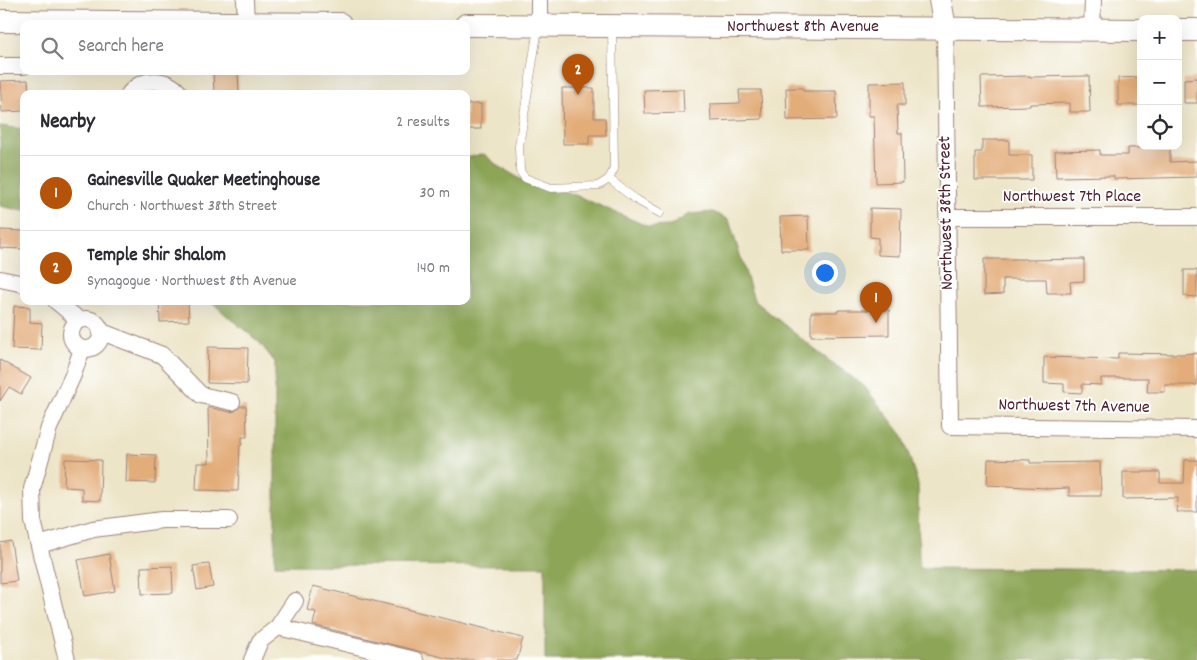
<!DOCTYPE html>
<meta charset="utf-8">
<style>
body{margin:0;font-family:Dekko,sans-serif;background:#f2f2f3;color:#2b2b33}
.controls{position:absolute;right:15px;top:15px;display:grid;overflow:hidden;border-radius:10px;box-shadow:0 5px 20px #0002}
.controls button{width:45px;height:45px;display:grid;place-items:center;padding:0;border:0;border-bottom:1px solid #e1e1e2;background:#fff;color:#2b2b33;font:25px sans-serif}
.you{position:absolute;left:824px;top:272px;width:18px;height:18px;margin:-12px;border:4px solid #fff;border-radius:50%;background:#1a73e8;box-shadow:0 0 0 8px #1a73e833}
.badge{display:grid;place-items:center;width:32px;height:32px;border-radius:50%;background:#b45309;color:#fff;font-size:16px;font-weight:700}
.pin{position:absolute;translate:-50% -41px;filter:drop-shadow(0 1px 2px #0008)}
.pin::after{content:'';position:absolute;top:26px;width:18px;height:15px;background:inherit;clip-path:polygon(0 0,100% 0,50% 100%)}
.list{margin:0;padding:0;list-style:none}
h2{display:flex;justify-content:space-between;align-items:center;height:65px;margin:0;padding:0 20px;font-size:21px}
h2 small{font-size:16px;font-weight:400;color:#7c7c81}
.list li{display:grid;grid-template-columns:32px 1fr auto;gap:15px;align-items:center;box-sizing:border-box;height:75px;padding:0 20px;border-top:1px solid #e1e1e2}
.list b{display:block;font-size:19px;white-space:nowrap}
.list p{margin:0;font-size:16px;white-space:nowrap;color:#7c7c81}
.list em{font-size:16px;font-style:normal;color:#7c7c81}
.icon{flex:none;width:28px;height:28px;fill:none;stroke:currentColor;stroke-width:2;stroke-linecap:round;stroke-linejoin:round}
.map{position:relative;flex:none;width:1197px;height:660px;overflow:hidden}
.search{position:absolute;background:#fff;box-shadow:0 5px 20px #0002;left:20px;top:20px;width:450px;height:55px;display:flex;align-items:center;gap:12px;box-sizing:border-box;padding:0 18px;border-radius:10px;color:#7c7c81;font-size:19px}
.panel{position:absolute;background:#fff;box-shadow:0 5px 20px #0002;left:20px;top:90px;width:450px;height:215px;border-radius:10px}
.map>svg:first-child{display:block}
.forest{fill:#8ca556;stroke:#6b6240}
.building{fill:#e3ad7a}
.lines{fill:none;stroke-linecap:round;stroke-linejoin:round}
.lane-casing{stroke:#9c827a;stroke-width:9}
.street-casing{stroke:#9c827a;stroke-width:18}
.secondary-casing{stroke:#9c827a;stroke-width:24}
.lane{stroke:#fff;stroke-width:8}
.street{stroke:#fff;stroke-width:16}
.secondary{stroke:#fff;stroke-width:22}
.labels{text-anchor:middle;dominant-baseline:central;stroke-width:4;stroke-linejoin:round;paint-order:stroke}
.street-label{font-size:18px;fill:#4a1f2b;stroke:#fff}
</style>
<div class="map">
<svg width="1197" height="660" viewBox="0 0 1197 660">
<rect width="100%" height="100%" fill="#fff"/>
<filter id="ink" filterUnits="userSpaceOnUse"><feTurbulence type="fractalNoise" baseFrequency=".02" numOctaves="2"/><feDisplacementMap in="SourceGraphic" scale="10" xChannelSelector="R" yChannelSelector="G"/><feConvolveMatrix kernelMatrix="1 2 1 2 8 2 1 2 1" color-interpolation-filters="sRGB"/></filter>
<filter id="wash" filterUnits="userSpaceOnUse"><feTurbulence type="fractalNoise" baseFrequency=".0096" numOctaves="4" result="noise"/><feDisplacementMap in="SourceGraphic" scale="20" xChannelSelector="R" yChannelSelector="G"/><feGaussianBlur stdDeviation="1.12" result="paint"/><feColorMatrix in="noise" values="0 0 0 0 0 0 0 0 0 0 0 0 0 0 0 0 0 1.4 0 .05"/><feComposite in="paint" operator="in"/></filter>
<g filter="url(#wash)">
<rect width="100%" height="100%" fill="#ede5c8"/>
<g class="forest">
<polygon points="0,126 24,129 24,211 0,206"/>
<polygon points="484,154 497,165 522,180 573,194 649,227 670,226 689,214 713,212 729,220 754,300 815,350 864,386 903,436 918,484 919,568 1197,570 1197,660 545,660 545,566 275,565 275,362 259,342 226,315 211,301 466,301 466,157"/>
</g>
<g id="blocks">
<g class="building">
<polygon points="213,71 238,71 239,94 214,94"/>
<polygon points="1030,76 1030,77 1089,76 1090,112 1070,112 1070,103 1030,104 1030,106 982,107 981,77"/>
<polygon points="1141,77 1141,105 1118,105 1118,78"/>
<polygon points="1197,78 1197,103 1184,103 1184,79"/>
<polygon points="28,80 29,94 24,94 24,111 2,112 0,81"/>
<polygon points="905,82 905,105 897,105 898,133 902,133 903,182 876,183 874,116 869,116 869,83"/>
<polygon points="562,88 594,88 594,118 605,118 606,135 589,135 589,144 563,144"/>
<polygon points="786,88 803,88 803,91 836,91 837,119 787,120"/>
<polygon points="683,89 684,113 645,114 644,90"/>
<polygon points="739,90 761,90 762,119 711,121 710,104 740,103"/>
<rect x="466" y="104" width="15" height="25"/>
<polygon points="982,140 1009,140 1009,155 1032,155 1032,180 975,180 975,152 982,152"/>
<polygon points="1170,147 1170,162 1197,161 1197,177 1114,179 1114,176 1056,177 1055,151 1100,150 1100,155 1128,155 1128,148"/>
<polygon points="870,208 901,209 900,256 878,255 878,238 870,237"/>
<polygon points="808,216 809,250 781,250 780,217"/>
<polygon points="0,230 24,231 24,249 0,248"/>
<polygon points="984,259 1027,259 1027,260 1084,259 1084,281 1070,282 1071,293 1047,293 1046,279 1003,279 1003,294 984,295"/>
<polygon points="1184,270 1197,270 1197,297 1184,296"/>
<polygon points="159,301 188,301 189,321 160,322"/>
<polygon points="14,306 30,307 30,322 42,323 41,350 12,349"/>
<polygon points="838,310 889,310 889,335 811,336 811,312 838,312"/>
<polygon points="208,347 248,348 247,384 207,383"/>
<polygon points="1118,353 1181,354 1197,353 1197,385 1165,385 1165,392 1147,392 1148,378 1101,378 1101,385 1082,384 1082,393 1064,392 1064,384 1044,383 1044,357 1118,359"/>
<polygon points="0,360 31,378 21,394 9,387 0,401"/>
<polygon points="241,406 246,406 247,437 242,437 242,445 240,445 238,491 196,490 197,463 209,463 208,407 230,412 235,411"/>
<polygon points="127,454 156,455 155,483 126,482"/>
<polygon points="65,459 101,460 100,501 82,500 82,488 64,487"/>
<polygon points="988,459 1030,460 1030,463 1100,462 1101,496 1069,496 1069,488 1046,489 1046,488 987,485"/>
<polygon points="1185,460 1197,460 1197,512 1177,512 1178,498 1123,499 1123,472 1160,472 1160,483 1184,483"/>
<polygon points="11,541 17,581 0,583 0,543"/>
<polygon points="109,554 115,591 85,596 78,560"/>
<polygon points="209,564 213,587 197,590 193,566"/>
<polygon points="172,566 173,593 142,594 141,567"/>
<polygon points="313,586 523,638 517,660 454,660 313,625 316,612 307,610"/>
</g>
</g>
</g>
<g filter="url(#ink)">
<use href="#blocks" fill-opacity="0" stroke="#9c827a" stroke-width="1"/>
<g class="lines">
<g class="lane-casing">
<g id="lane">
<polyline points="538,28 519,146 520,171 525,178 551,188 598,186 609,179 614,169 612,28"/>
<polyline points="609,179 635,199 660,213"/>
</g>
</g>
<g class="street-casing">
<g id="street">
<polyline points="245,0 246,23"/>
<polyline points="539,25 539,0"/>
<polyline points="945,28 950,426 1197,429"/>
<polyline points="1092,29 1093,0"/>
<polyline points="0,66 24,66"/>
<path d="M 129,94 C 142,77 168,77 180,94"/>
<polyline points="948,217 1197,217"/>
<polyline points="0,279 24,284"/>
<polyline points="56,301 79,320"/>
<circle cx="86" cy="334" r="15"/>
<polyline points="102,332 162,355 201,395 232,402"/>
<polyline points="39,545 93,529 162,520 229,520"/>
<polyline points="278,627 415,660"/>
<polyline points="67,660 33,521 32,489 49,428 73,375 82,349"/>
<polyline points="252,660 260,641 278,627 295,601"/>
</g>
</g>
<g class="secondary-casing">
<g id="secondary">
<polyline points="940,0 945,28"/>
<polyline points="0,21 340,24"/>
<polyline points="466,25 1141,30"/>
<polyline points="1178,30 1197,30"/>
</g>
</g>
<use href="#lane" class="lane"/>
<use href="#street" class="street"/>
<use href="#secondary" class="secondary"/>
</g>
</g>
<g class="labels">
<g class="street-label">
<text x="803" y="27">Northwest 8th Avenue</text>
<text x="1072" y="197">Northwest 7th Place</text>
<text transform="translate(947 213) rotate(-91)">Northwest 38th Street</text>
<text transform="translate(1074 407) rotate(1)">Northwest 7th Avenue</text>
</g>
</g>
</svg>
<div class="controls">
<button>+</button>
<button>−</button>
<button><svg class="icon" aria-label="locate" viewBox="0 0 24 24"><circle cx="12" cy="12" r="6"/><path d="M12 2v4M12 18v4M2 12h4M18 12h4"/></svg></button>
</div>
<div class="you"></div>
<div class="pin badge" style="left:876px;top:323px">1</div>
<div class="pin badge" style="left:578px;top:95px">2</div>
<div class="search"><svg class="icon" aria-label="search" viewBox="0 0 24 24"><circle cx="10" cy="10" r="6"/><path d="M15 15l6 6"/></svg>Search here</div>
<section class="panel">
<h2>Nearby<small>2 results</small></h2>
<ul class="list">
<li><span class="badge">1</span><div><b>Gainesville Quaker Meetinghouse</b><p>Church · Northwest 38th Street</p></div><em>30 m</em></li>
<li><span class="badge">2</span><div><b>Temple Shir Shalom</b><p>Synagogue · Northwest 8th Avenue</p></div><em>140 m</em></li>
</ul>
</section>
</div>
